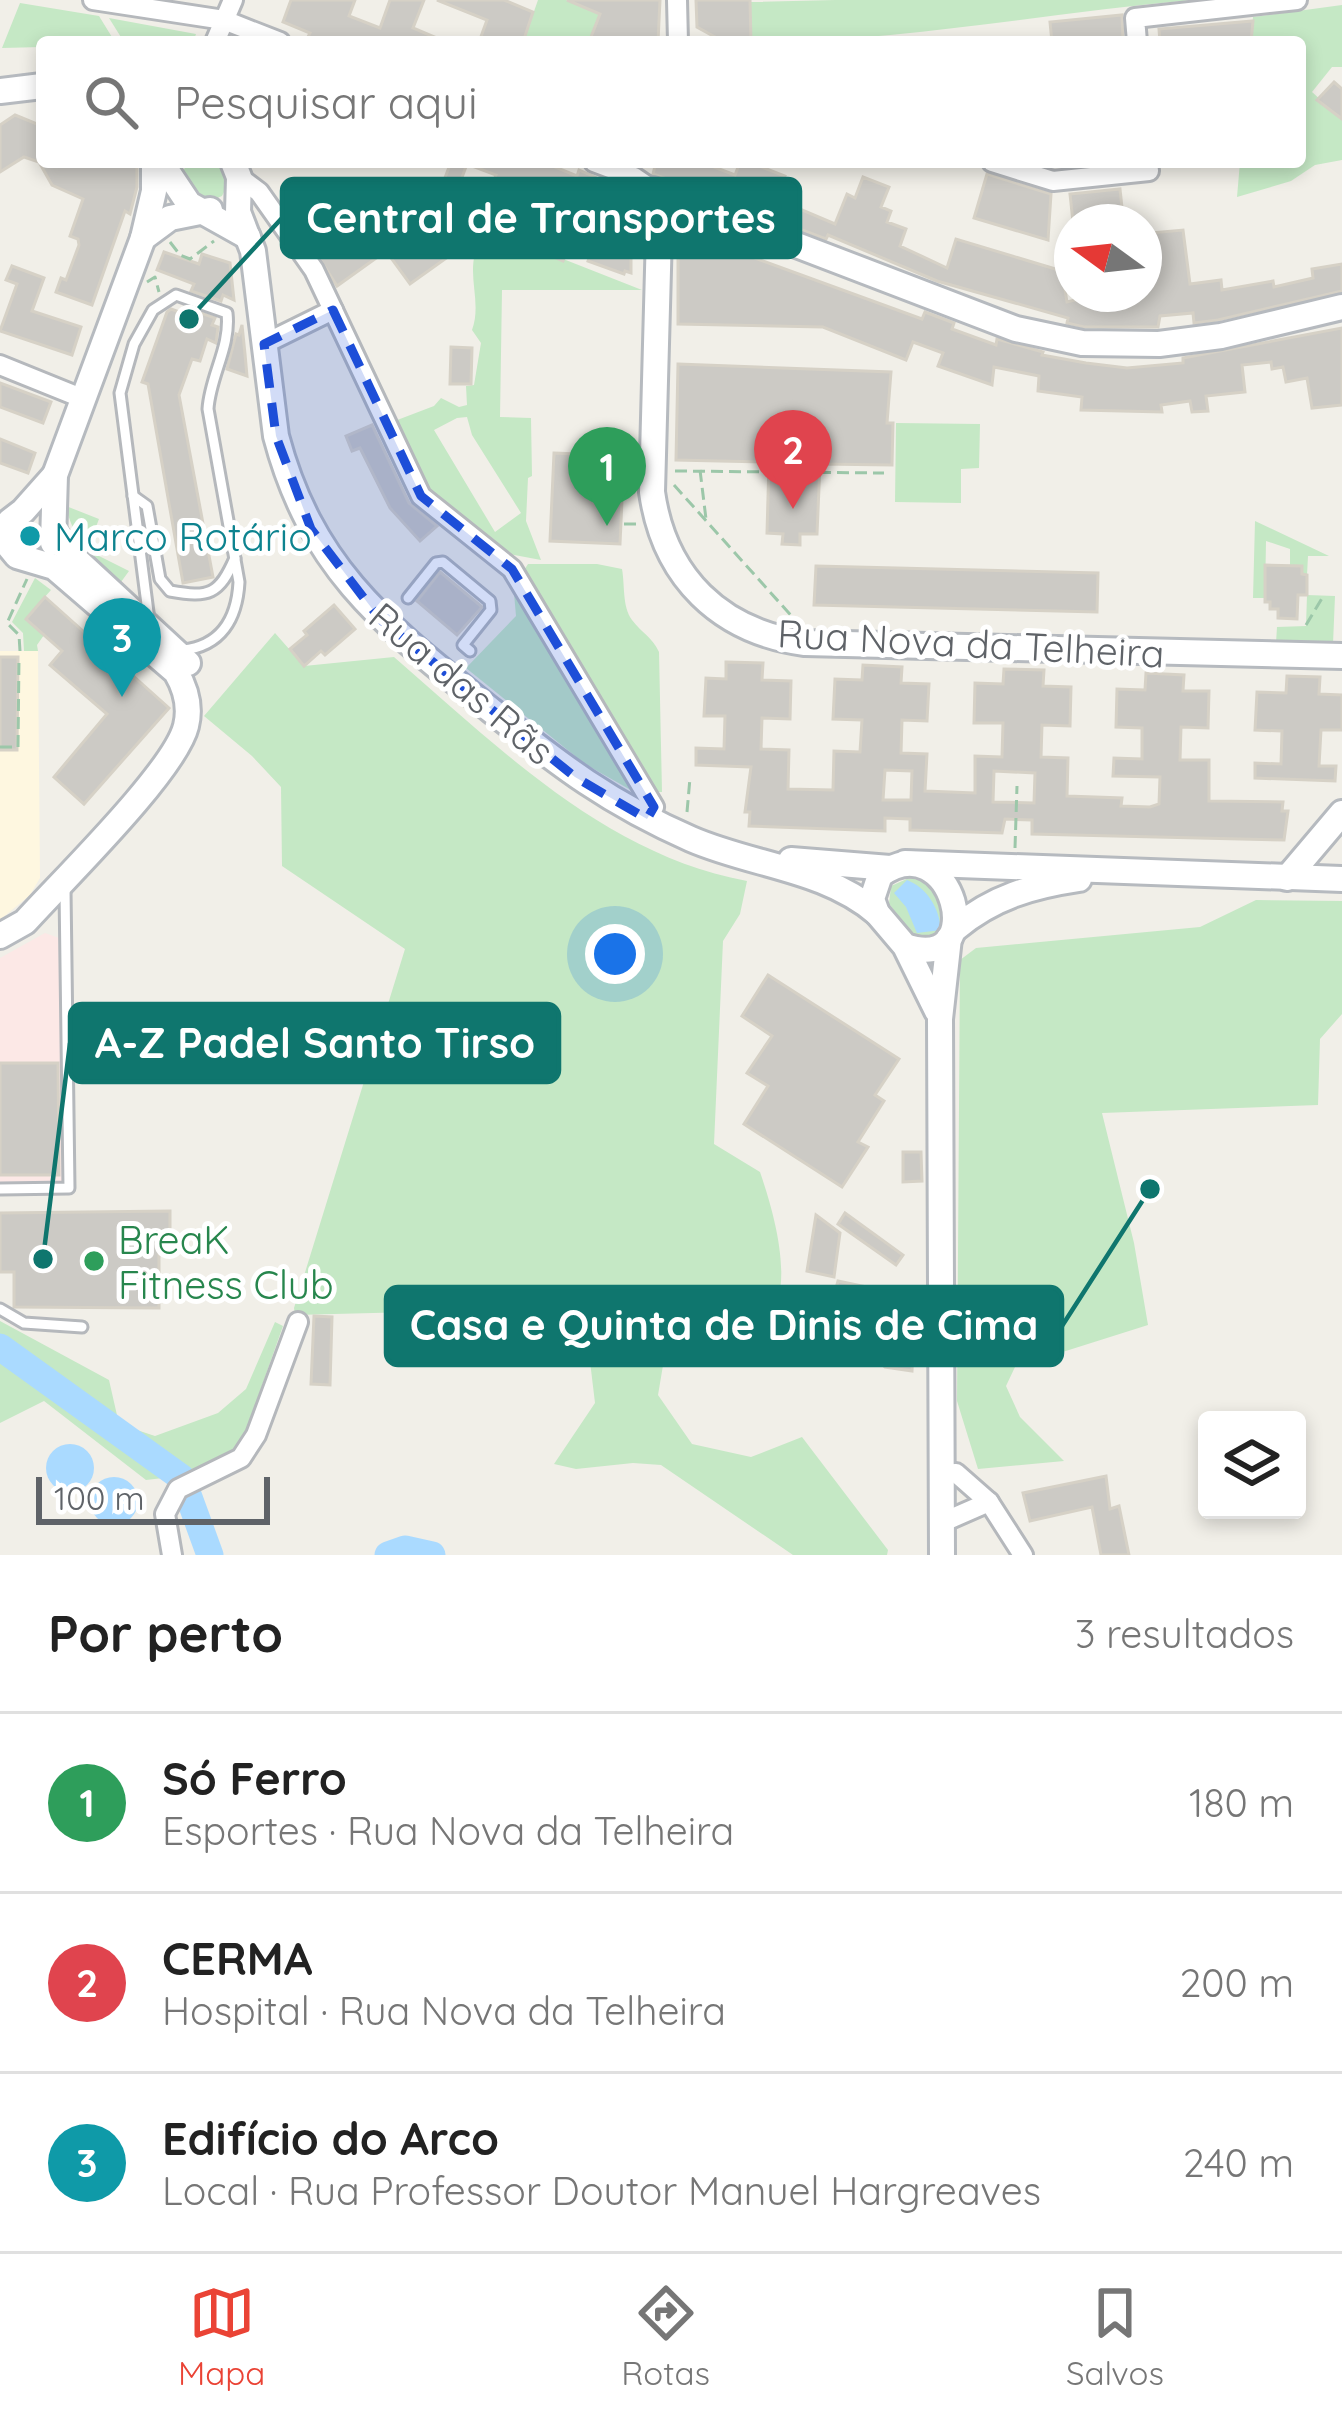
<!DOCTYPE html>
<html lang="pt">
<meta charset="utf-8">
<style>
body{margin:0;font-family:Quicksand,sans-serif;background:#f6f6f6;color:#222}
.controls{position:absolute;right:36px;bottom:36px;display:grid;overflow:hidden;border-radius:12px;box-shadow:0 6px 18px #0003}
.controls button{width:108px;height:108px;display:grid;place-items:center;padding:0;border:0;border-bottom:3px solid #e0e0e0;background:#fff;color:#222;font:60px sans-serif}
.compass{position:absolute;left:1054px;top:204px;width:108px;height:108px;border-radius:50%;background:#fff;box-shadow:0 6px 18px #0003;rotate:285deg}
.scale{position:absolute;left:36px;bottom:30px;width:234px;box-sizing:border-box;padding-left:12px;border:6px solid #5f6368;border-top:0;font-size:33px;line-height:42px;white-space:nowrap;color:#5f6368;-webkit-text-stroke:9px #fff;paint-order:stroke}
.you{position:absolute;left:615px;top:954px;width:42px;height:42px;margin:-30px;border:9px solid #fff;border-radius:50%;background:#1a73e8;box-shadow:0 0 0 18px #1a73e833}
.badge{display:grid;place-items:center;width:78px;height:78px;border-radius:50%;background:#ea4335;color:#fff;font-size:39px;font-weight:700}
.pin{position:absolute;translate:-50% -99px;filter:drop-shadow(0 3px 6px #0008)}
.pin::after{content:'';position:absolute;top:63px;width:42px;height:36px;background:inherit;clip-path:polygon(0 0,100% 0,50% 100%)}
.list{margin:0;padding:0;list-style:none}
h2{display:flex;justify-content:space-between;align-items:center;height:156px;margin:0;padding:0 48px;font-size:51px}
h2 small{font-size:39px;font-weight:400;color:#767676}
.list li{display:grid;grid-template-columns:78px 1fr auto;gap:36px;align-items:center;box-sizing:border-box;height:180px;padding:0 48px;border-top:3px solid #e0e0e0}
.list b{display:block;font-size:45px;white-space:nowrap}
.list p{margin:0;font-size:39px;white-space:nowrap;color:#767676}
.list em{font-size:39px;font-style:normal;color:#767676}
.icon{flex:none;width:66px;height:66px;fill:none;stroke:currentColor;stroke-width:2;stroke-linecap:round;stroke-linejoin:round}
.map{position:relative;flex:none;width:1342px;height:1555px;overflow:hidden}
.search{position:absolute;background:#fff;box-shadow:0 6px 18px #0003;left:36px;right:36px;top:36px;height:132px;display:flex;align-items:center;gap:30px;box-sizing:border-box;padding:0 42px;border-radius:12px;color:#767676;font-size:45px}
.sheet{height:696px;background:#fff}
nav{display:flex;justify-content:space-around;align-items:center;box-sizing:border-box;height:168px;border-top:3px solid #e0e0e0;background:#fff;font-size:33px;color:#767676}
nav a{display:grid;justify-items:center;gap:6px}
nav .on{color:#ea4335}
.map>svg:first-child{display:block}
.commercial{fill:#fef7e0}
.medical{fill:#fce8e6}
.green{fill:#c5e8c5;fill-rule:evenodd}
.water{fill:#aadaff}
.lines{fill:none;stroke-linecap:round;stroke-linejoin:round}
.river{stroke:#aadaff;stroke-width:27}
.building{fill:#cccac5;stroke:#d6d1c6;stroke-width:3;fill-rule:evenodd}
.lane-casing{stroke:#b5b8bc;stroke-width:15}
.street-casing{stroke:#b5b8bc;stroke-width:24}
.secondary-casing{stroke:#b6babf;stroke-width:30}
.path{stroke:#9cc7a9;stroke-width:3;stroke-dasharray:12 6;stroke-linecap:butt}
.lane{stroke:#fff;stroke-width:9}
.street{stroke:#fff;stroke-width:18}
.secondary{stroke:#fff;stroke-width:24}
.marked{fill:#1d4ed8;fill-opacity:0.2;stroke:#1d4ed8;stroke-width:9;stroke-dasharray:24 15;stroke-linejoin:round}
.culture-dot{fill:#0f9aa8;stroke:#fff;stroke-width:4.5}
.leisure-dot{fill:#2e9e5b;stroke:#fff;stroke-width:4.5}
.labels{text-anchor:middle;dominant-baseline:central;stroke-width:10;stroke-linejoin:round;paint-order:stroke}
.culture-label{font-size:39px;fill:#0d838f;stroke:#fff;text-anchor:start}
.street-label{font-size:39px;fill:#5f6368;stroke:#fff}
.leisure-label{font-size:39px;fill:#27864d;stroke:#fff;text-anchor:start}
.leader{fill:none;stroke:#0f766e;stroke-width:4.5}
.callout-dot{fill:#0f766e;stroke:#fff;stroke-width:4.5}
.callout{fill:#0f766e;stroke:#0f766e;stroke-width:4.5}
.callout-label{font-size:42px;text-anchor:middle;font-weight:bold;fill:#fff}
</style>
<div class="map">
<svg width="1342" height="1555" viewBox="0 0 1342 1555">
<rect width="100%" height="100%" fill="#f1efe8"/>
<polygon class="commercial" points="0,651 38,651 40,878 30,895 0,920"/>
<polygon class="medical" points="45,933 59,938 62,946 64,1183 0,1184 0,958"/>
<g class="green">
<polygon points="538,0 566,0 600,14 589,42 538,42 525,37"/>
<path d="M 835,0 L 1193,0 C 1045,13 899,42 751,42 L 750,2 Z"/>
<polygon points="20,3 99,16 115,42 42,42 42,47 2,48"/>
<polygon points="1342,5 1342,67 1332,67 1312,92 1342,119 1342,160 1315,165 1291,181 1237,197 1240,162 1300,162 1300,42 1251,42 1253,17"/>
<polygon points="109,18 196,34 193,42 124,42"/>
<polygon points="187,162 219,162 229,182 222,196 210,201 197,197 182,175"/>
<path d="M 520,242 L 642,290 L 502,290 L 500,417 L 531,418 L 532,476 L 528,478 L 526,521 L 541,560 L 509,554 L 432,497 L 392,422 L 434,406 L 441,398 L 459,407 L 467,405 L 466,386 L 474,385 L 481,343 L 472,330 C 482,303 467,277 476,250 L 502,252 ZM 467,417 L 472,435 L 521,513 L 495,532 L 434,430 L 457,418 Z"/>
<polygon points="896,423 980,424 979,468 961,469 961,503 895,502"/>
<path d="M 66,506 L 99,519 L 87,550 L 129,571 L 121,582 C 95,559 73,541 66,506 Z"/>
<polygon points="1255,521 1329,556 1308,556 1307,575 1302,574 1302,566 1290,565 1290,549 1266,541 1265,598 1253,598"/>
<path d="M 528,564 L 597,564 L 622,569 C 625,585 622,606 632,620 C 642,633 652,637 659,652 L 662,792 L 654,792 L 521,575 Z"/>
<polygon points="35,578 51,590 26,618 44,635 37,645 38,651 24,651 23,633 12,622"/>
<polygon points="513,582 643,797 585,764 466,668 516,616"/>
<polygon points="1307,595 1335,596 1333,644 1276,643 1277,627 1306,626"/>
<path d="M 275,633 L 304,666 L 394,657 C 499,748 606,855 747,881 L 740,914 L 723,941 L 714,1144 L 760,1172 C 773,1210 796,1285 768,1322 C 759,1333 740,1341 728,1349 L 669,1330 L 658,1395 L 692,1444 L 751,1457 L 802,1437 L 888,1550 L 887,1555 L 793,1555 L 661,1465 L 633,1463 L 576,1469 L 554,1464 L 595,1403 L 589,1353 L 563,1291 L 528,1309 L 295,1315 L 294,1308 L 405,949 L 282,866 L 281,787 L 252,756 L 204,716 Z"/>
<polygon points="909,878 925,881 943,898 944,928 930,939 914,936 889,904 891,886"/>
<polygon points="1256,900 1342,901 1342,1014 1320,1039 1318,1105 1102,1113 1134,1243 1148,1325 1015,1367 1006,1386 1020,1417 1064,1461 978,1469 957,1401 960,960 976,948 1200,927"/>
<polygon points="0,1321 109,1380 119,1424 155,1436 218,1413 246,1389 275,1322 283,1326 240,1448 189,1475 146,1480 44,1401 0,1423"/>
</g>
<g class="water">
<path d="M 907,880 C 927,888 939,907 941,930 L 917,933 L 906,907 L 894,893 Z"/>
<circle cx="70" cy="1468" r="24"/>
<circle cx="114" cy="1501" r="24"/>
</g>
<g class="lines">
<g class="river">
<polyline points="0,1347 182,1478 210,1555"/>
<polyline points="388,1555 405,1549 432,1555"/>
</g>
</g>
<g class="building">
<polygon points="291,0 355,0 349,16 380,28 390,0 424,0 413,28 446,42 322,42 308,37 310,33 283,22"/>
<polygon points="437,0 504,0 533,12 523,42 479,42 487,20"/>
<polygon points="567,0 660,0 658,42 589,42 600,14"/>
<polygon points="696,0 750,0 751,42 724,42 697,27"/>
<polygon points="1122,15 1123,42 1052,42 1050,22"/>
<polygon points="1253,21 1251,42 1160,42 1159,29"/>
<polygon points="1334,82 1342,89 1342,119 1317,100"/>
<polygon points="15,115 42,126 42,162 137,162 137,187 130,214 125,211 92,305 56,292 61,278 66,280 79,245 78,239 70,236 83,199 52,185 39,162 24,157 0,172 0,125"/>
<polygon points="451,162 551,162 550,165 577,176 579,170 595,177 586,201 570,195 551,241 575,231 563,261 506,236 521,196 492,185 496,175 467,164 454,199 460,201 452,225 489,233 486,246 446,238 452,254 410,284 386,251 337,286 293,217 322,196 334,213 340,209 351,225 402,190 430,217"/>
<polygon points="656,162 701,162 735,175 740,162 749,162 785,176 776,199 835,224 847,194 855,198 863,177 889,187 881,207 891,211 887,222 906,229 900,246 947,268 956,239 1062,271 1067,302 1100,294 1113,294 1113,298 1141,296 1144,266 1153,265 1150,233 1183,230 1190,284 1221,280 1222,290 1273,281 1274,287 1313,278 1312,269 1342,264 1342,291 1218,320 1194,323 1193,313 1160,316 1158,327 1084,327 1067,323 1068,318 937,281 828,235 826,239 653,174"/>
<polygon points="987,174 1051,194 1048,240 974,218"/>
<polygon points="614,184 636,195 627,225 630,235 639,238 631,259 631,273 625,271 624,274 588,261"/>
<polygon points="1120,189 1123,217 1073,222 1070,194"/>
<polygon points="678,230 922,319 925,312 954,323 952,329 996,345 997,339 1043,352 1042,355 1086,363 1127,368 1183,363 1183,358 1342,328 1342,405 1312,408 1307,378 1286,382 1283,367 1272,369 1271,362 1242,365 1245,392 1206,396 1208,411 1192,412 1190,401 1161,405 1162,412 1081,410 1082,397 1038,391 1039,376 994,367 992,385 938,366 943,353 913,342 906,360 823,327 678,324"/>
<polygon points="164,252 199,264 202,254 230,263 234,300 223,295 221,301 191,291 194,284 157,270"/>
<polygon points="12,266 44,278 32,311 81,327 72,355 0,331 17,284 6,280"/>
<polygon points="184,307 215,318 212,325 218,327 216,343 207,339 200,361 192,359 179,395 213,577 183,583 148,384 142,382 167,312 171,309 182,313"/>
<polygon points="242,325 245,354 247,376 227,369 236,334 239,335"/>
<polygon points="451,347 472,348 471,384 450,384"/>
<polygon points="678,364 891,372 887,423 893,423 892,465 820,464 817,534 800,534 800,545 782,544 783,534 767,533 769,462 676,460"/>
<polygon points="0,383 51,402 43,423 0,407"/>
<polygon points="372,425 409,503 437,526 420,541 390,508 360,448 352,451 346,436"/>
<polygon points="0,439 35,453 28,473 0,463"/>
<polygon points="554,453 624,456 620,544 550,541"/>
<polygon points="1265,565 1302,566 1302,574 1307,575 1307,595 1298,595 1297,619 1278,618 1278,609 1270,609 1270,602 1265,602"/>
<polygon points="816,566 1098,573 1097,612 814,605"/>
<polygon points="440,572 482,607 457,635 417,601"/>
<polygon points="45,597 169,708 84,804 54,777 107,714 50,665 62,651 26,619"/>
<polygon points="334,605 355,629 325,655 321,651 304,666 290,649 307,635 304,631"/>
<polygon points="0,657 18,657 17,750 0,750"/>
<path d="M 726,662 L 763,663 L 762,680 L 791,681 L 790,719 L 762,718 L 761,749 L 789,750 L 788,789 L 833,790 L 834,751 L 860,752 L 862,720 L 833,719 L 835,679 L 862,680 L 863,665 L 902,667 L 901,683 L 929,684 L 927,721 L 902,720 L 901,753 L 927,754 L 925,791 L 975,793 L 975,756 L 1002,757 L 1003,723 L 974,723 L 975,683 L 1003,684 L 1004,669 L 1044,670 L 1043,686 L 1071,687 L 1070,726 L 1042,725 L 1041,757 L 1068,758 L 1067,796 L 1122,798 L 1121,806 L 1150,807 L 1159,804 L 1160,777 L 1113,776 L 1114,758 L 1142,759 L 1142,728 L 1116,727 L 1117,689 L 1145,690 L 1146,673 L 1184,675 L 1183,691 L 1209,691 L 1208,728 L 1181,727 L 1180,760 L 1209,760 L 1209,801 L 1283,802 L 1282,811 L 1288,811 L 1284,840 L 1032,834 L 1032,820 L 1005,819 L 1002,833 L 910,830 L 910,819 L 885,818 L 885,831 L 749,826 L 750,812 L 745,812 L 751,767 L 696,765 L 696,748 L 724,749 L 725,716 L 704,716 L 706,678 L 726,679 ZM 885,770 L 912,771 L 911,800 L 883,800 ZM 994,771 L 1035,773 L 1034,803 L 993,802 Z"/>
<polygon points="1287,676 1320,677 1319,694 1342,695 1342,730 1321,730 1319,766 1336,766 1335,781 1255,778 1255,763 1281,764 1282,731 1255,730 1257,692 1286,693"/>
<polygon points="768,975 899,1059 875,1095 884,1101 858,1142 868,1147 842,1187 744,1124 768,1086 747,1073 772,1036 742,1016"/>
<polygon points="0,1063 58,1063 59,1175 0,1175"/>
<polygon points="903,1152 921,1152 922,1181 903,1182"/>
<polygon points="170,1211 170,1234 159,1234 159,1308 14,1307 14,1272 0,1272 0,1213"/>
<polygon points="845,1213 903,1255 896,1265 838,1224"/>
<polygon points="816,1215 840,1233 834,1277 807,1271"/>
<polygon points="838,1281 871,1288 868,1305 858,1304 856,1313 831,1306"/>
<polygon points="314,1316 332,1317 330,1385 311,1384"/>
<polygon points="884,1346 913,1348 912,1371 885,1367 881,1363"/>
<polygon points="1106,1476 1110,1509 1119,1506 1129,1555 1101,1555 1092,1507 1030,1521 1023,1493"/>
</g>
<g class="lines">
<g class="lane-casing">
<g id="lane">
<path d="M 133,496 L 147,506 L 160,579 L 170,591 C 209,598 219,595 235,558"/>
<polyline points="408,598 436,563 443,562 490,601 491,610 463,645 470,651"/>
<path d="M 149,620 L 120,393 L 134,344 L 153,310 L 176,295 L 227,313 C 231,347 210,376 208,409 L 239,582 C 237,619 221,646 183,650"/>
<polyline points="0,1189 69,1188 65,890"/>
<polyline points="0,1309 24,1323 82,1327"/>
</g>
</g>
<g class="street-casing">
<g id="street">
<polyline points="93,0 224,20 280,42"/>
<polyline points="677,0 678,42"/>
<polyline points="215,42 233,0"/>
<polyline points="1137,42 1135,18 1297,0"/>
<polyline points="594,162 634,177 653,190"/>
<polyline points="992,162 1053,181 1149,171 1148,162"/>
<polyline points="239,177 259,192 314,270 421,496 512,569 654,807 647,819"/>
<polyline points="264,344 333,310"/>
<polyline points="0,365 84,399"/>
<polyline points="939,1474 956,1473 989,1502 1023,1555"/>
<polyline points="941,1523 989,1502"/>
<polyline points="172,1555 165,1514 178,1489 241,1458 256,1435 298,1322"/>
</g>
</g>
<g class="secondary-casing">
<g id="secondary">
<polyline points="0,91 42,86"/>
<polyline points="161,162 189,204 248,237"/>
<path d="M 233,162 L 239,177 L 238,212 L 253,251 L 276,436 C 312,572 388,627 492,711 C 561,766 609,803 691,839 C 753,866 824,868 877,913"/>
<polyline points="143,238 170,218 210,210"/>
<path d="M 1342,307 L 1221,336 L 1159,344 L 1082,343 L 1016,329 L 653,190 L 659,233 L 652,492 C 664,577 720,632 805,643 L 1342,656"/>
<polyline points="54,532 70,554 188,663"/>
<polyline points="53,543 55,475 143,238 154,191 154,162"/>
<polyline points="791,860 890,868"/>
<polyline points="905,863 1342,879"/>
<polyline points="1287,878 1342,813"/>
<path d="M 956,928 C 993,897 1032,886 1079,879"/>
<path d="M 0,936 L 25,922 C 61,882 175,771 186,726 C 191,706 186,689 176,672 L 54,567 L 17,556 L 7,544 L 10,521 L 23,511 L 55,475"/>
<path d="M 905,946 C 993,975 952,822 880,875 L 872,899 L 877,913 L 905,946 L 937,1011"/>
<polyline points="942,1555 940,1019 949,938"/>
</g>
</g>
<g class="path">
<polyline points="170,242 180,255 190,259 214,241"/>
<polyline points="147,282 155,277 159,292"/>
<polyline points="700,470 706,519"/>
<polyline points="675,471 884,473"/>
<polyline points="674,485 796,621"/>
<polyline points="624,524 636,524"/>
<polyline points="1306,625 1324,595"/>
<polyline points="20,651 19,635 7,623 27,579"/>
<polyline points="0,747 18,747 19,657"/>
<polyline points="687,812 690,778"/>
<polyline points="1015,848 1017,786"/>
</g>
<use href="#lane" class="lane"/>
<use href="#street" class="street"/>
<use href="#secondary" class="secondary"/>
</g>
<path class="marked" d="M 333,310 L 421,496 L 512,569 L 654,807 L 647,819 L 575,777 L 380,619 L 311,529 L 276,436 L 264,344 Z"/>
<circle class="culture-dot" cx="30" cy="536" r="12"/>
<circle class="leisure-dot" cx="94" cy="1261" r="12"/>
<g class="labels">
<g class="culture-label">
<text x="54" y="536">Marco Rotário</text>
</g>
<g class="street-label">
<text transform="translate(971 643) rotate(3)">Rua Nova da Telheira</text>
<text transform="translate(462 683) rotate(40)">Rua das Rãs</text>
</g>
<g class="leisure-label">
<text x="118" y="1239">BreaK<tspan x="118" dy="45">Fitness Club</tspan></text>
</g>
</g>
<path class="leader" d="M189 319L282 218M43 1259L70 1043M1150 1189L1062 1326"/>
<g class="callout-dot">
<circle cx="189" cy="319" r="12"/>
<circle cx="43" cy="1259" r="12"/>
<circle cx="1150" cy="1189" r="12"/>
</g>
<g class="callout">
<rect x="282" y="179" width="518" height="78" rx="12"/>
<rect x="70" y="1004" width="489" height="78" rx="12"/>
<rect x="386" y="1287" width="676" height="78" rx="12"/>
</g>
<g class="callout-label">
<text x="541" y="233">Central de Transportes</text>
<text x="315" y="1058">A-Z Padel Santo Tirso</text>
<text x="724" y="1340">Casa e Quinta de Dinis de Cima</text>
</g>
</svg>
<div class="controls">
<button><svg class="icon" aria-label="layers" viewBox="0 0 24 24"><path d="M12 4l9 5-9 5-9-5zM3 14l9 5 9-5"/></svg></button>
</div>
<svg class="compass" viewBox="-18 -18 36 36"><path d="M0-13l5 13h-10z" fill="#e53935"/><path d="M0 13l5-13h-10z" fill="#767676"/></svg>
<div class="scale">100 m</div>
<div class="you"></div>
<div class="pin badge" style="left:607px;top:526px;background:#2e9e5b">1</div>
<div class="pin badge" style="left:793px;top:509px;background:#e0444e">2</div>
<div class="pin badge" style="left:122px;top:697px;background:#0f9aa8">3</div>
<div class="search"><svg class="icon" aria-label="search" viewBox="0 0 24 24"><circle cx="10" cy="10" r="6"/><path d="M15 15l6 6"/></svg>Pesquisar aqui</div>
</div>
<section class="sheet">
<h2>Por perto<small>3 resultados</small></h2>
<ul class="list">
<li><span class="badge" style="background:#2e9e5b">1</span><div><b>Só Ferro</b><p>Esportes · Rua Nova da Telheira</p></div><em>180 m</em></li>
<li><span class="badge" style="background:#e0444e">2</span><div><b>CERMA</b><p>Hospital · Rua Nova da Telheira</p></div><em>200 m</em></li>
<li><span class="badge" style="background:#0f9aa8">3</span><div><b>Edifício do Arco</b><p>Local · Rua Professor Doutor Manuel Hargreaves</p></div><em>240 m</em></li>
</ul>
</section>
<nav>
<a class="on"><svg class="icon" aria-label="map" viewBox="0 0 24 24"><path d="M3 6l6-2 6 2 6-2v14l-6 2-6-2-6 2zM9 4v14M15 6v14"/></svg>Mapa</a>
<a><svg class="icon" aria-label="directions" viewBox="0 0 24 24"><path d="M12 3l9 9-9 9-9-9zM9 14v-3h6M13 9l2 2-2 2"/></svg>Rotas</a>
<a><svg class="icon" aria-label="saved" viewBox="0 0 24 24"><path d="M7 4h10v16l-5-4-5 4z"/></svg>Salvos</a>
</nav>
